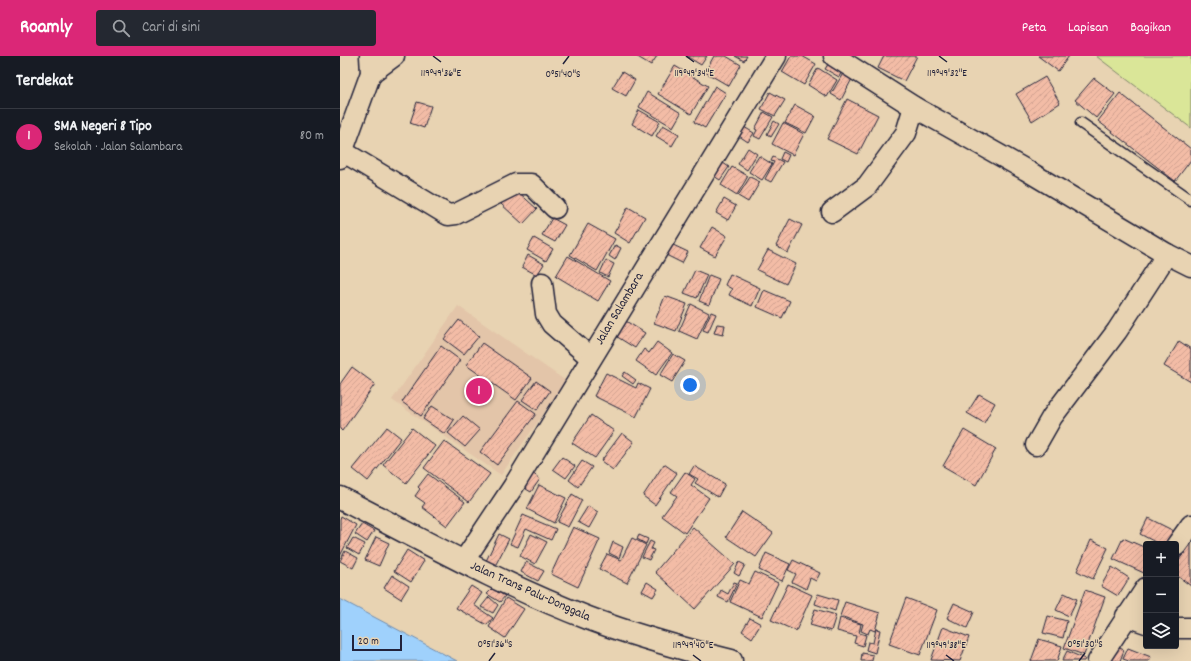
<!DOCTYPE html>
<html lang="id">
<meta charset="utf-8">
<style>
body{margin:0;font-family:Dekko,sans-serif;background:#242831;color:#f1f3f6}
.controls{position:absolute;right:12px;bottom:12px;display:grid;overflow:hidden;border-radius:4px;box-shadow:0 4px 16px #0002}
.controls button{width:36px;height:36px;display:grid;place-items:center;padding:0;border:0;border-bottom:1px solid #363941;background:#171b24;color:#f1f3f6;font:20px sans-serif}
.scale{position:absolute;left:12px;bottom:10px;width:50px;box-sizing:border-box;padding-left:4px;border:2px solid #22223b;border-top:0;font-size:11px;line-height:14px;white-space:nowrap;color:#22223b;-webkit-text-stroke:3px #e8d3b2;paint-order:stroke}
.you{position:absolute;left:350px;top:329px;width:14px;height:14px;margin:-10px;border:3px solid #fff;border-radius:50%;background:#1a73e8;box-shadow:0 0 0 6px #1a73e833}
.badge{display:grid;place-items:center;width:26px;height:26px;border-radius:50%;background:#db2777;color:#fff;font-size:13px;font-weight:700}
.pin{position:absolute;translate:-50% -50%;border:2px solid #fff;box-shadow:0 1px 4px #0006}
.list{margin:0;padding:0;list-style:none}
h2{display:flex;justify-content:space-between;align-items:center;height:52px;margin:0;padding:0 16px;font-size:17px}
h2 small{font-size:13px;font-weight:400;color:#9ea1a6}
.list li{display:grid;grid-template-columns:26px 1fr auto;gap:12px;align-items:center;box-sizing:border-box;height:56px;padding:0 16px;border-top:1px solid #363941}
.list b{display:block;font-size:15px;white-space:nowrap}
.list p{margin:0;font-size:13px;white-space:nowrap;color:#9ea1a6}
.list em{font-size:13px;font-style:normal;color:#9ea1a6}
.icon{flex:none;width:22px;height:22px;fill:none;stroke:currentColor;stroke-width:2;stroke-linecap:round;stroke-linejoin:round}
.map{position:relative;flex:none;width:851px;height:605px;overflow:hidden}
header{display:flex;align-items:center;gap:24px;box-sizing:border-box;height:56px;padding:0 20px;background:#db2777;color:#fff}
header strong{font-size:19px}
nav{display:flex;gap:22px;margin-inline-start:auto;font-size:14px}
.search{width:280px;height:36px;background:#242831;display:flex;align-items:center;gap:10px;box-sizing:border-box;padding:0 14px;border-radius:4px;color:#9ea1a6;font-size:15px}
main{display:flex}
aside{flex:1;background:#171b24}
.map>svg:first-child{display:block}
.built{fill:#e3c5a9}
.park{fill:#dae698;stroke:#7e846a}
.water{fill:#9fd1fc;stroke:#6d8baf}
.building{fill:url(#building-hatch);stroke:#22223b}
.lines{fill:none;stroke-linecap:round;stroke-linejoin:round}
.lane-casing{stroke:#22223b;stroke-width:13}
.street-casing{stroke:#22223b;stroke-width:23}
.highway-casing{stroke:#22223b;stroke-width:25}
.lane{stroke:#e8d3b2;stroke-width:10}
.street{stroke:#e8d3b2;stroke-width:20}
.highway{stroke:#e8d3b2;stroke-width:22}
.ticks{fill:none;stroke:#22223b;stroke-width:1.5}
.labels{text-anchor:middle;dominant-baseline:central;stroke-width:3;stroke-linejoin:round;paint-order:stroke}
.street-label{font-size:13px;fill:#22223b;stroke:#e8d3b2}
.ticks-label{font-size:10px;text-anchor:middle;fill:#22223b;stroke:#e8d3b2;stroke-width:3;stroke-linejoin:round;paint-order:stroke}
</style>
<header>
<strong>Roamly</strong>
<div class="search"><svg class="icon" aria-label="search" viewBox="0 0 24 24"><circle cx="10" cy="10" r="6"/><path d="M15 15l6 6"/></svg>Cari di sini</div>
<nav><a>Peta</a><a>Lapisan</a><a>Bagikan</a></nav>
</header>
<main>
<aside>
<h2>Terdekat<small></small></h2>
<ul class="list">
<li><span class="badge">1</span><div><b>SMA Negeri 8 Tipo</b><p>Sekolah · Jalan Salambara</p></div><em>80 m</em></li>
</ul>
</aside>
<div class="map">
<svg width="851" height="605" viewBox="0 0 851 605">
<defs>
<pattern id="building-hatch" width="6" height="6" patternUnits="userSpaceOnUse"><rect width="6" height="6" fill="#f3bca6"/><path d="M-1 1l2-2M0 6l6-6M5 7l2-2" fill="none" stroke="#d0a190"/></pattern>
</defs>
<rect width="100%" height="100%" fill="#e8d3b2"/>
<filter id="ink" filterUnits="userSpaceOnUse"><feTurbulence type="fractalNoise" baseFrequency=".025" numOctaves="2"/><feDisplacementMap in="SourceGraphic" scale="8" xChannelSelector="R" yChannelSelector="G"/><feConvolveMatrix kernelMatrix="1 2 1 2 8 2 1 2 1" color-interpolation-filters="sRGB"/></filter>
<g filter="url(#ink)">
<polygon class="built" points="118,250 226,325 161,419 52,344"/>
<polygon class="park" points="756,0 851,0 851,72"/>
<polygon class="water" points="0,543 117,605 0,605"/>
<g class="building">
<polygon points="296,0 317,0 311,9"/>
<polygon points="346,0 367,0 361,9"/>
<polygon points="374,0 386,0 401,9 389,30 365,16"/>
<polygon points="395,0 407,0 404,5"/>
<polygon points="451,0 462,0 476,8 464,29 442,16"/>
<polygon points="544,0 577,0 564,25 538,12"/>
<polygon points="698,0 729,0 718,15"/>
<polygon points="490,5 503,13 499,21 485,13"/>
<polygon points="335,10 368,30 351,58 318,38"/>
<polygon points="478,12 497,24 487,41 468,29"/>
<polygon points="505,14 514,19 501,44 491,38"/>
<polygon points="282,16 295,24 286,40 272,32"/>
<polygon points="705,21 720,47 692,65 676,38"/>
<polygon points="754,22 775,38 756,62 735,44"/>
<polygon points="375,30 386,37 365,72 354,66"/>
<polygon points="307,36 341,57 333,71 299,51"/>
<polygon points="430,36 445,44 435,60 421,53"/>
<polygon points="780,37 851,93 851,104 835,125 758,65"/>
<polygon points="507,43 538,59 518,98 487,83"/>
<polygon points="77,46 91,50 84,72 70,67"/>
<polygon points="455,49 475,60 466,77 445,67"/>
<polygon points="299,54 320,66 312,80 292,68"/>
<polygon points="424,56 433,61 420,83 414,80 417,74 415,73"/>
<polygon points="434,65 439,68 431,81 427,78"/>
<polygon points="443,67 464,78 453,99 432,88"/>
<polygon points="323,69 339,78 332,90 316,80"/>
<polygon points="404,71 414,77 408,86 399,80"/>
<polygon points="408,92 417,98 407,114 398,108"/>
<polygon points="443,96 449,99 446,106 440,103"/>
<polygon points="419,100 432,108 422,124 409,116"/>
<polygon points="433,101 443,106 431,126 425,123 434,106 431,105"/>
<polygon points="380,105 389,111 380,124 371,118"/>
<polygon points="392,111 408,120 397,139 381,129"/>
<polygon points="410,121 420,126 408,146 398,140"/>
<polygon points="175,133 197,153 183,168 161,148"/>
<polygon points="384,143 396,150 388,164 376,157"/>
<polygon points="288,151 305,161 290,187 274,177"/>
<polygon points="212,162 225,169 215,186 202,179"/>
<polygon points="450,163 462,169 448,197 436,190"/>
<polygon points="248,168 275,183 257,215 230,199"/>
<polygon points="372,171 387,180 375,200 360,192"/>
<polygon points="194,182 213,193 206,205 187,194"/>
<polygon points="331,188 348,196 342,207 326,199"/>
<polygon points="275,189 281,192 275,204 269,200"/>
<polygon points="428,194 456,208 446,228 417,214"/>
<polygon points="188,199 204,208 197,219 182,211"/>
<polygon points="228,200 270,225 258,245 216,220"/>
<polygon points="266,204 274,208 268,221 260,217"/>
<polygon points="355,214 367,219 357,242 344,237"/>
<polygon points="390,218 420,232 412,250 389,239 392,233 385,229"/>
<polygon points="369,219 379,223 369,249 359,245"/>
<polygon points="424,234 450,245 442,262 417,251"/>
<polygon points="325,240 347,248 336,275 314,267"/>
<polygon points="351,248 369,257 357,283 339,275"/>
<polygon points="371,256 376,258 368,276 363,274"/>
<polygon points="281,262 305,277 295,292 271,277"/>
<polygon points="119,264 139,280 124,298 104,283"/>
<polygon points="377,268 385,269 383,279 374,277"/>
<polygon points="839,285 851,293 851,326 824,310"/>
<polygon points="317,286 332,297 316,319 296,305 304,293 309,297"/>
<polygon points="142,287 192,322 176,344 126,309"/>
<polygon points="101,290 120,304 81,360 62,346"/>
<polygon points="333,298 345,305 332,326 320,319"/>
<polygon points="12,311 35,328 2,375 0,373 0,328"/>
<polygon points="285,316 296,324 293,328 282,320"/>
<polygon points="266,317 296,332 298,327 310,333 296,361 254,340"/>
<polygon points="196,325 210,335 197,354 182,344"/>
<polygon points="639,338 655,347 644,367 627,357"/>
<polygon points="178,345 196,358 157,409 140,396"/>
<polygon points="92,350 114,364 105,378 83,363"/>
<polygon points="251,359 274,375 255,402 232,387"/>
<polygon points="123,360 140,374 125,391 108,377"/>
<polygon points="47,371 61,382 28,425 13,413"/>
<polygon points="72,372 95,390 66,427 43,409"/>
<polygon points="624,374 656,393 636,429 603,410"/>
<polygon points="282,377 294,386 273,414 261,405"/>
<polygon points="104,385 150,418 129,446 84,412"/>
<polygon points="222,401 235,410 226,422 213,413"/>
<polygon points="242,405 252,411 238,431 229,424"/>
<polygon points="324,408 337,417 315,449 303,440"/>
<polygon points="354,410 385,428 378,441 355,427 358,423 349,418"/>
<polygon points="191,416 200,423 191,436 181,430"/>
<polygon points="345,416 355,423 351,429 369,442 345,477 322,460 337,440 331,436"/>
<polygon points="88,418 125,446 107,470 82,451 85,447 75,440 80,433 78,431"/>
<polygon points="199,429 226,442 214,467 187,453"/>
<polygon points="232,438 242,444 228,471 217,466"/>
<polygon points="248,450 258,456 249,472 238,466"/>
<polygon points="402,456 433,477 416,501 386,481"/>
<polygon points="183,459 216,473 211,484 186,473 178,491 170,488"/>
<polygon points="1,460 16,469 0,500 0,463"/>
<polygon points="808,462 838,477 832,488 819,488 800,478"/>
<polygon points="22,468 34,475 27,486 15,478"/>
<polygon points="233,471 260,483 238,531 211,518"/>
<polygon points="353,471 395,508 355,553 315,516"/>
<polygon points="159,478 169,483 155,510 146,505"/>
<polygon points="191,478 207,486 195,508 180,500"/>
<polygon points="299,479 308,483 306,488 297,483"/>
<polygon points="36,481 49,487 39,510 25,504"/>
<polygon points="13,482 25,488 19,499 7,492"/>
<polygon points="292,482 306,489 287,527 259,513 267,498 281,504"/>
<polygon points="783,482 806,492 806,512 804,517 773,503"/>
<polygon points="751,484 768,492 753,523 737,515"/>
<polygon points="310,485 314,487 311,493 314,494 309,504 302,501"/>
<polygon points="273,486 283,491 279,502 269,497"/>
<polygon points="851,487 851,530 836,519 836,508"/>
<polygon points="67,494 84,505 71,526 54,515"/>
<polygon points="5,495 18,502 13,512 0,505"/>
<polygon points="426,497 450,508 442,525 419,514"/>
<polygon points="453,504 480,517 476,525 470,522 466,533 452,526 456,518 448,514"/>
<polygon points="186,506 204,515 198,525 181,516"/>
<polygon points="399,506 405,509 399,520 394,517"/>
<polygon points="772,511 789,522 778,540 761,530"/>
<polygon points="415,516 438,527 422,561 390,546 400,524 409,528"/>
<polygon points="52,519 69,530 61,543 44,532"/>
<polygon points="307,526 318,533 313,541 302,535"/>
<polygon points="394,526 397,527 388,546 378,541 381,534 388,538"/>
<polygon points="448,528 472,539 456,575 431,564"/>
<polygon points="131,530 142,537 134,549 153,562 147,569 116,552"/>
<polygon points="152,533 165,540 160,546 147,538"/>
<polygon points="745,534 765,541 744,599 724,592"/>
<polygon points="724,537 737,543 729,560 716,554"/>
<polygon points="478,538 498,544 495,555 475,548"/>
<polygon points="149,541 158,549 153,557 141,551"/>
<polygon points="166,542 184,553 165,582 149,571"/>
<polygon points="566,542 597,554 580,599 549,588"/>
<polygon points="505,546 540,557 535,575 530,573 528,578 521,575 523,568 500,560"/>
<polygon points="614,547 634,556 627,572 607,562"/>
<polygon points="475,553 496,559 491,575 470,569"/>
<polygon points="708,560 727,565 723,582 703,577"/>
<polygon points="410,562 421,568 412,582 402,575"/>
<polygon points="500,562 521,568 519,577 526,579 523,590 514,587 516,580 497,575"/>
<polygon points="603,571 629,581 620,605 591,604"/>
<polygon points="536,573 540,574 535,597 526,594 528,586 533,587"/>
<polygon points="699,583 722,590 717,605 691,605"/>
<polygon points="773,589 784,594 780,605 766,605"/>
<polygon points="788,592 811,601 809,605 789,605 783,603"/>
<polygon points="727,595 745,603 744,605 722,605"/>
<polygon points="522,597 533,599 532,605 521,605"/>
</g>
<g class="lines">
<g class="lane-casing">
<polyline id="lane" points="741,67 851,144"/>
</g>
<g class="street-casing">
<g id="street">
<polyline points="494,0 574,51 686,114 827,198 851,210"/>
<polyline points="31,17 54,0"/>
<polyline points="2,95 108,159 116,158 176,128 191,128 215,152"/>
<polyline points="0,102 31,17 30,0"/>
<polyline points="492,156 527,130 566,77 574,51"/>
<polyline points="202,227 206,258 212,268 251,302"/>
<polyline points="696,389 712,361 777,275 827,198"/>
<polyline points="836,490 851,469"/>
<polyline points="123,506 173,431 436,0"/>
<polyline points="786,560 806,567"/>
<polyline points="836,572 851,572"/>
<polyline points="758,605 806,532"/>
</g>
</g>
<g class="highway-casing">
<path id="highway" d="M 0,442 C 82,484 162,529 248,562 C 295,580 343,593 391,605"/>
</g>
<use href="#lane" class="lane"/>
<use href="#street" class="street"/>
<use href="#highway" class="highway"/>
</g>
</g>
<path class="ticks" d="M 93,0 L 101,6M 346,0 L 354,6M 599,0 L 607,6M 223,8 L 229,0M 353,599 L 361,605M 606,599 L 614,605M 149,605 L 155,597M 739,605 L 745,597"/>
<g class="labels">
<g class="street-label">
<text transform="translate(280 253) rotate(-59)">Jalan Salambara</text>
<text transform="translate(190 536) rotate(24)">Jalan Trans Palu-Donggala</text>
</g>
</g>
<g class="ticks-label">
<text x="101" y="20">119°49'36"E</text>
<text x="354" y="20">119°49'34"E</text>
<text x="607" y="20">119°49'32"E</text>
<text x="223" y="21">0°51'40"S</text>
<text x="155" y="591">0°51'36"S</text>
<text x="745" y="591">0°51'30"S</text>
<text x="353" y="592">119°49'40"E</text>
<text x="606" y="592">119°49'38"E</text>
</g>
</svg>
<div class="controls">
<button>+</button>
<button>−</button>
<button><svg class="icon" aria-label="layers" viewBox="0 0 24 24"><path d="M12 4l9 5-9 5-9-5zM3 14l9 5 9-5"/></svg></button>
</div>
<div class="scale">20 m</div>
<div class="you"></div>
<div class="pin badge" style="left:139px;top:335px">1</div>
</div>
</main>
